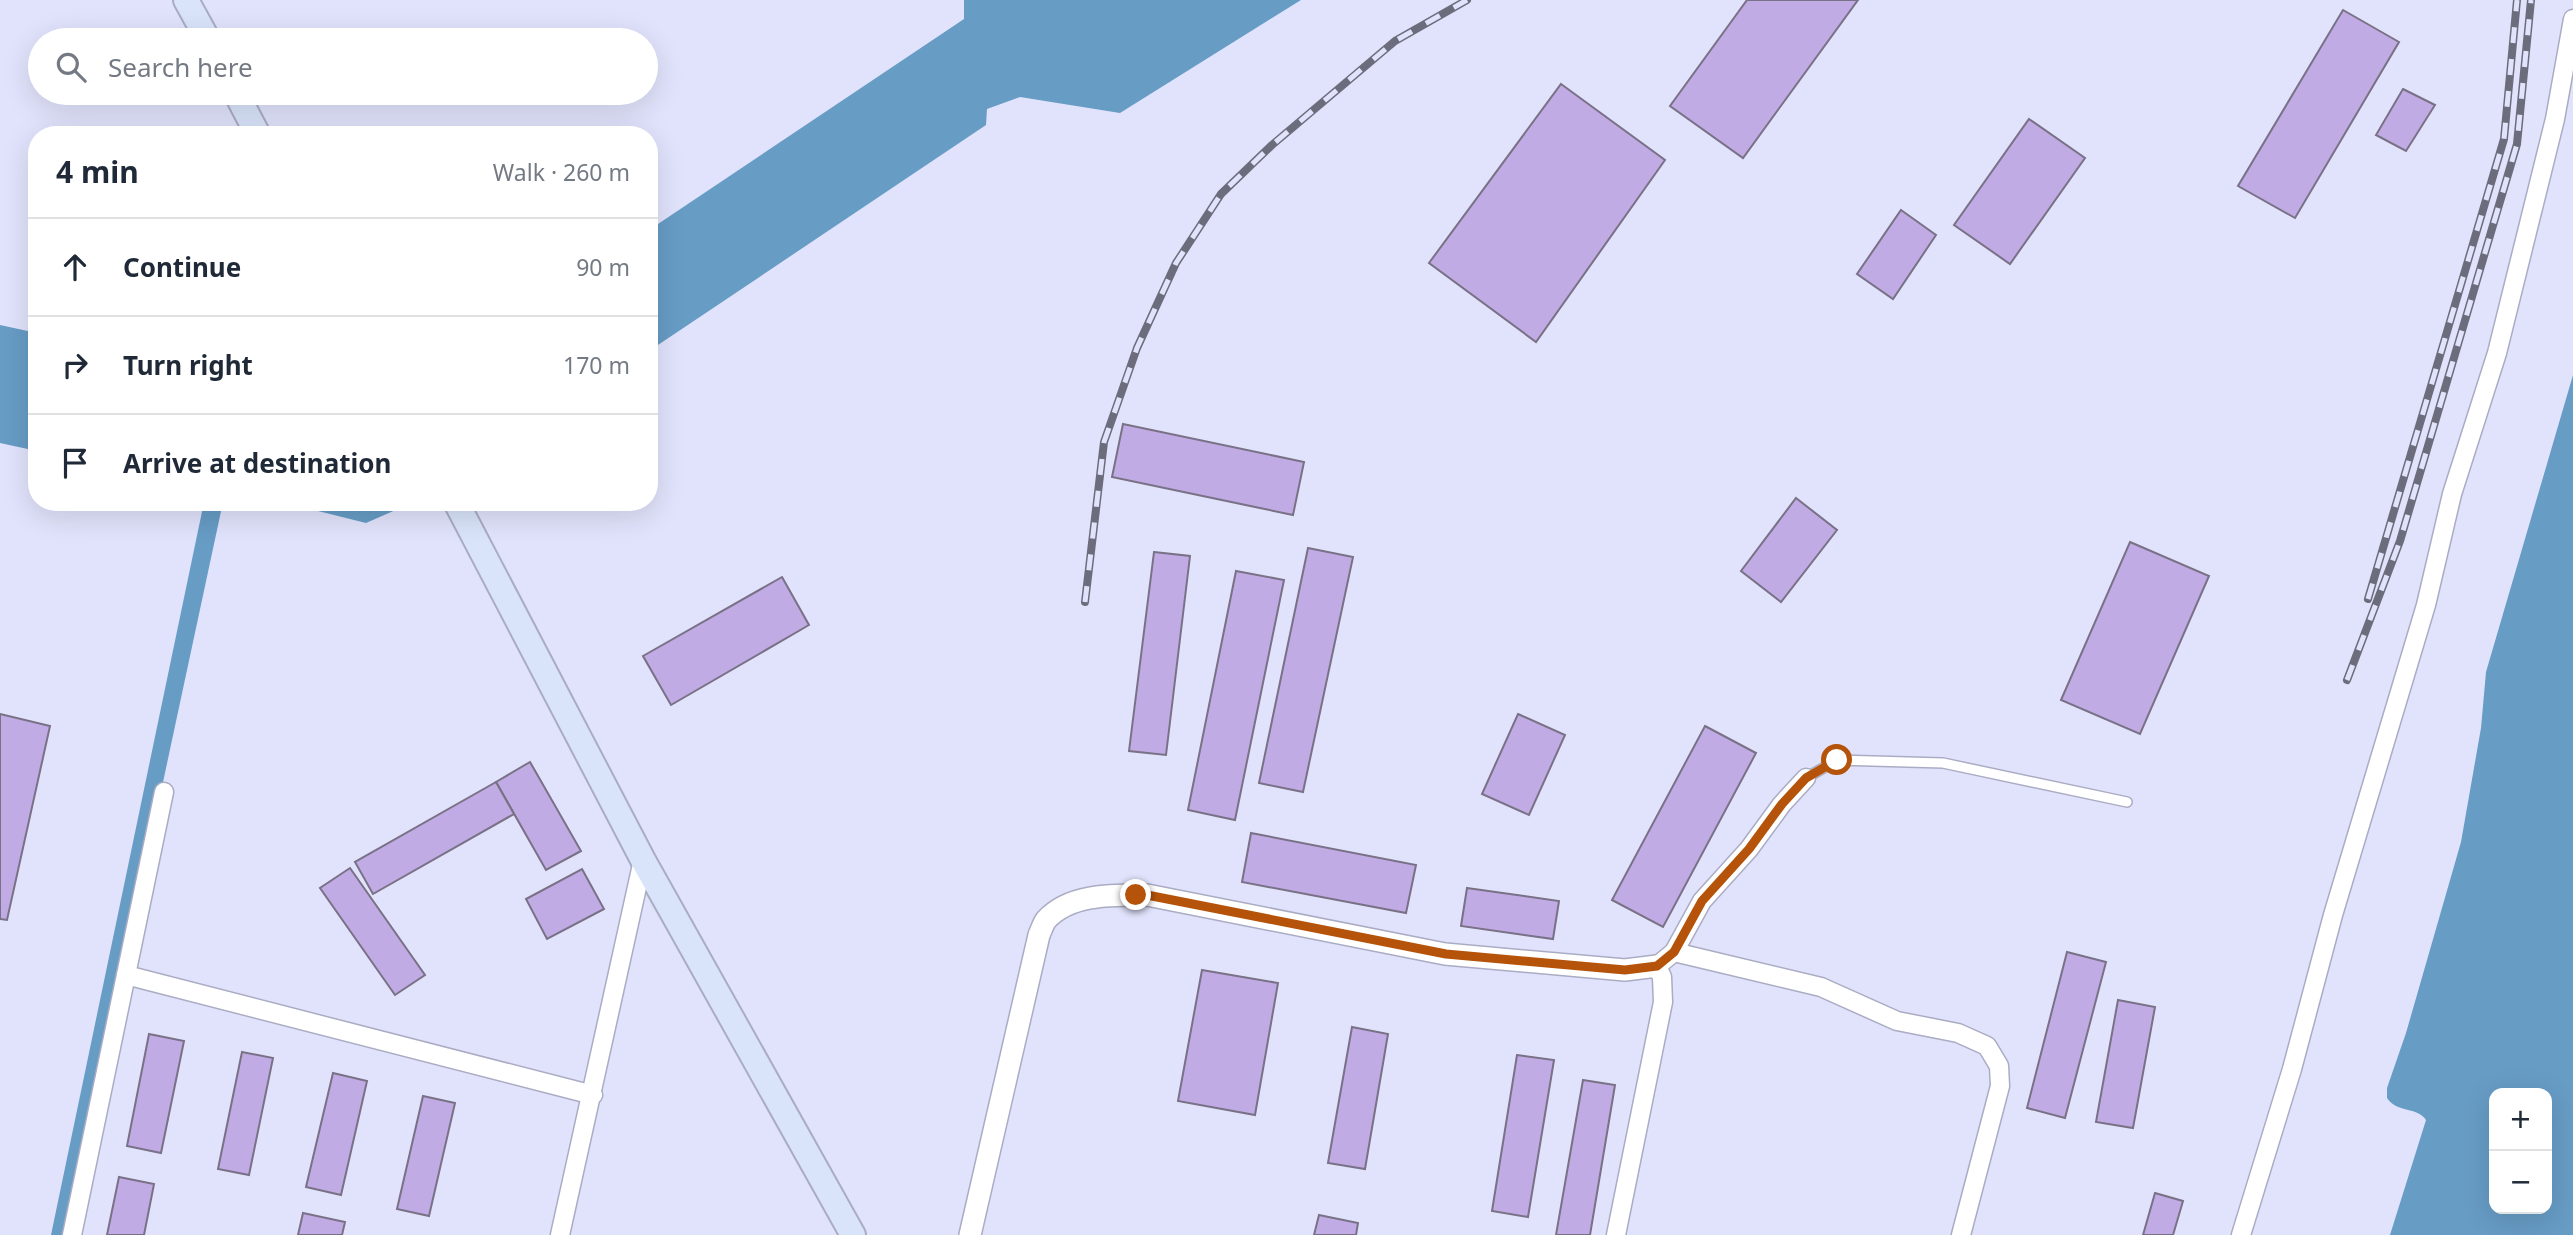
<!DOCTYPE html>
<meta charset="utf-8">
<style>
body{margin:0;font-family:"Noto Sans",sans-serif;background:#f2f2f3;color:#1f2937}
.controls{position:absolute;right:21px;bottom:21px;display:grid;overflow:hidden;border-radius:14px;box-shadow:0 7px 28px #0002}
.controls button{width:63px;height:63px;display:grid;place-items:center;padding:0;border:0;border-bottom:2px solid #e0e1e3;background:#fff;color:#1f2937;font:35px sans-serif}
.stop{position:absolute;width:21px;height:21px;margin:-16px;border:5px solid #b45309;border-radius:50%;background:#fff}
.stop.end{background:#b45309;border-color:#fff;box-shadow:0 2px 7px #0008}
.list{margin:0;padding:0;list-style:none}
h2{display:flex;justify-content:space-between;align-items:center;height:91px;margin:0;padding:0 28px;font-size:30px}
h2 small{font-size:23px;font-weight:400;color:#747a83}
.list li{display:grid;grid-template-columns:46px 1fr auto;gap:21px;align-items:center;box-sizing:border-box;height:98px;padding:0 28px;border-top:2px solid #e0e1e3}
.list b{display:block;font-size:26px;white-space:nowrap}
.list em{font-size:23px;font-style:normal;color:#747a83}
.icon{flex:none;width:38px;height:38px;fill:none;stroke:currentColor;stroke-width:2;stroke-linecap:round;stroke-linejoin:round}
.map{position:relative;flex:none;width:2573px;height:1235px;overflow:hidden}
.search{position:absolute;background:#fff;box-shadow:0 7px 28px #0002;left:28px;top:28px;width:630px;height:77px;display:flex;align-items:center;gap:18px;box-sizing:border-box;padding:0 24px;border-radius:38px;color:#747a83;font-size:26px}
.panel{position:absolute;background:#fff;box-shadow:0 7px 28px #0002;left:28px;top:126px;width:630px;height:385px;border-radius:28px}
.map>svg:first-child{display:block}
.water{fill:#679cc5;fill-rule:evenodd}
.building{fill:#c0abe4;stroke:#797186;stroke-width:2}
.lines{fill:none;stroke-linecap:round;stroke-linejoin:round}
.service-casing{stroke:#aaacc3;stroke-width:12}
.minor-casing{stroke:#aaacc3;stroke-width:21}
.tertiary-casing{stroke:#aaacc3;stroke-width:24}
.secondary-casing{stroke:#aaacc3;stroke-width:28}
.service{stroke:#fff;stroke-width:9}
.minor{stroke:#fff;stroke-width:18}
.tertiary{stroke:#fff;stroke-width:21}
.secondary{stroke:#d9e4fa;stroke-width:24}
.rail-casing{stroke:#6c6d7c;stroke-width:8}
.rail{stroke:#e1e3fc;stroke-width:5;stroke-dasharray:16;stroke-linecap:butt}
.route{stroke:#b45309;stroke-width:9}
</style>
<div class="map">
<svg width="2573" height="1235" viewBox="0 0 2573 1235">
<rect width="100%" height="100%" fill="#e1e3fc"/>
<g class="water">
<polygon points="964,0 1301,0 1120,113 1020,97 987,109 986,125 649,351 649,230 964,19"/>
<polygon points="0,325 37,333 37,451 0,443"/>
<path d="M 2573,375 L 2573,1235 L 2390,1235 L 2426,1120 C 2417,1106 2398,1114 2387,1098 L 2387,1088 L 2406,1033 L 2461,842 L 2481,728 L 2486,672 ZM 2494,1093 L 2547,1093 L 2547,1209 L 2494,1209 Z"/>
<polygon points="204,502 223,502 66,1235 51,1235"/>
<polygon points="282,502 414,502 366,523"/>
</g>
<g class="building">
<polygon points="1747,0 1858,0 1743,158 1670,106"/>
<polygon points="2343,10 2399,42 2295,218 2238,186"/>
<polygon points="1561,84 1665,160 1536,342 1429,263"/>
<polygon points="2403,89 2435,105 2406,151 2376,135"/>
<polygon points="2029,119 2085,158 2010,264 1954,225"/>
<polygon points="1901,210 1936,235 1893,299 1857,274"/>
<polygon points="1123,424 1304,462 1293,515 1112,477"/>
<polygon points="1796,498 1837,530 1781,602 1741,571"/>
<polygon points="2130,542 2209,576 2140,734 2061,700"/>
<polygon points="1308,548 1353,557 1303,792 1259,783"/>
<polygon points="1154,552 1190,556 1166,755 1129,751"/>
<polygon points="1236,571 1284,580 1235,820 1188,810"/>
<polygon points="782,577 809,625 671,705 643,656"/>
<polygon points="0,714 50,726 7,920 0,919"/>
<polygon points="1518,714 1565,735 1529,815 1482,794"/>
<polygon points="1705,726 1756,753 1663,927 1612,900"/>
<polygon points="530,762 581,851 546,870 496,782"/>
<polygon points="496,782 514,814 373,894 355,862"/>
<polygon points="1251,833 1416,865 1406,913 1242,882"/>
<polygon points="350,868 425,975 395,995 320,888"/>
<polygon points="582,869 604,909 547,939 526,899"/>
<polygon points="1467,888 1559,901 1553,939 1461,926"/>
<polygon points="2067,952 2106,962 2065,1118 2027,1108"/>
<polygon points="1202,970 1278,983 1255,1115 1178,1101"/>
<polygon points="2118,1000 2155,1007 2133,1128 2096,1122"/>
<polygon points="1352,1027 1388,1034 1365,1169 1328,1163"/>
<polygon points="149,1034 184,1041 161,1153 127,1146"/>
<polygon points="242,1052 273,1058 249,1175 218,1169"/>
<polygon points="1517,1055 1554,1060 1528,1217 1492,1211"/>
<polygon points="333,1073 367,1081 341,1195 306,1187"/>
<polygon points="1583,1080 1615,1085 1590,1235 1556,1235"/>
<polygon points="423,1096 455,1103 429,1216 397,1209"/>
<polygon points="119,1177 154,1184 144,1235 107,1235"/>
<polygon points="2155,1193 2183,1201 2173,1235 2143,1235"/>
<polygon points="303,1213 345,1222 342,1235 298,1235"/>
<polygon points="1319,1215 1358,1223 1356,1235 1314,1235"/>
</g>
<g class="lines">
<g class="service-casing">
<polyline id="service" points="1806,778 1837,760 1943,763 2127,802"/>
</g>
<g class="minor-casing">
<g id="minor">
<polyline points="1674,952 1821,987 1897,1021 1958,1033 1987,1046 1999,1066 2000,1086 1961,1235"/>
<polyline points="126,975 593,1095"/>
<polyline points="72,1235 164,792"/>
<polyline points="560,1235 643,860"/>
<polyline points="1616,1235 1663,1002 1662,977 1657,966 1674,952 1702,901 1749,849 1782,804 1806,778"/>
<polyline points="2241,1235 2292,1069 2333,915 2426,605 2452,494 2497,353 2555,119 2573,19"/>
</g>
</g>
<g class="tertiary-casing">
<path id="tertiary" d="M 970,1235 L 1039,935 C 1041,931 1043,924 1046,920 C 1070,893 1115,895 1147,895 L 1445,954 L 1625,970 L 1657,966"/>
</g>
<g class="secondary-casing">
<g id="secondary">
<polyline points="186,0 208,40"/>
<polyline points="236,93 258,135"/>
<polyline points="456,502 643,860 853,1235"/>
</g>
</g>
<use href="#service" class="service"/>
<use href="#minor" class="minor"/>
<use href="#tertiary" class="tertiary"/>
<use href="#secondary" class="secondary"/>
<g class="rail-casing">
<g id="rail">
<polyline points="2368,599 2504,139 2517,0"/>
<polyline points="1085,602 1104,442 1137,348 1176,263 1221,194 1272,145 1395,41 1467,0"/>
<polyline points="2347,680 2400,541 2517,144 2531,0"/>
</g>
</g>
<use href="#rail" class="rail"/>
</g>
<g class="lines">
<polyline class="route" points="1136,895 1147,895 1446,954 1625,970 1657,966 1674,952 1702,901 1749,849 1782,804 1806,778 1837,760"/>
</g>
</svg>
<div class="controls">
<button>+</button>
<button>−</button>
</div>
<div class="stop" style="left:1837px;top:760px"></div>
<div class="stop end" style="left:1136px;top:895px"></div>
<div class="search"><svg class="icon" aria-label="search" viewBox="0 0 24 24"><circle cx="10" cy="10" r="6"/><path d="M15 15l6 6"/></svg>Search here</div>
<section class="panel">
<h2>4 min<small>Walk · 260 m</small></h2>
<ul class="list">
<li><svg class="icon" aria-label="ahead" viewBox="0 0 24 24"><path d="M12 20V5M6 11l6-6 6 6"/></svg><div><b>Continue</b></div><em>90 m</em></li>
<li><svg class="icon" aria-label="right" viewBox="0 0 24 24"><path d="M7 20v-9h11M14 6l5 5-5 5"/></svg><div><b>Turn right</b></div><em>170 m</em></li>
<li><svg class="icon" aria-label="arrive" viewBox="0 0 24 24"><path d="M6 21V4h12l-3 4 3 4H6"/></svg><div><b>Arrive at destination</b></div></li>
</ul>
</section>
</div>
